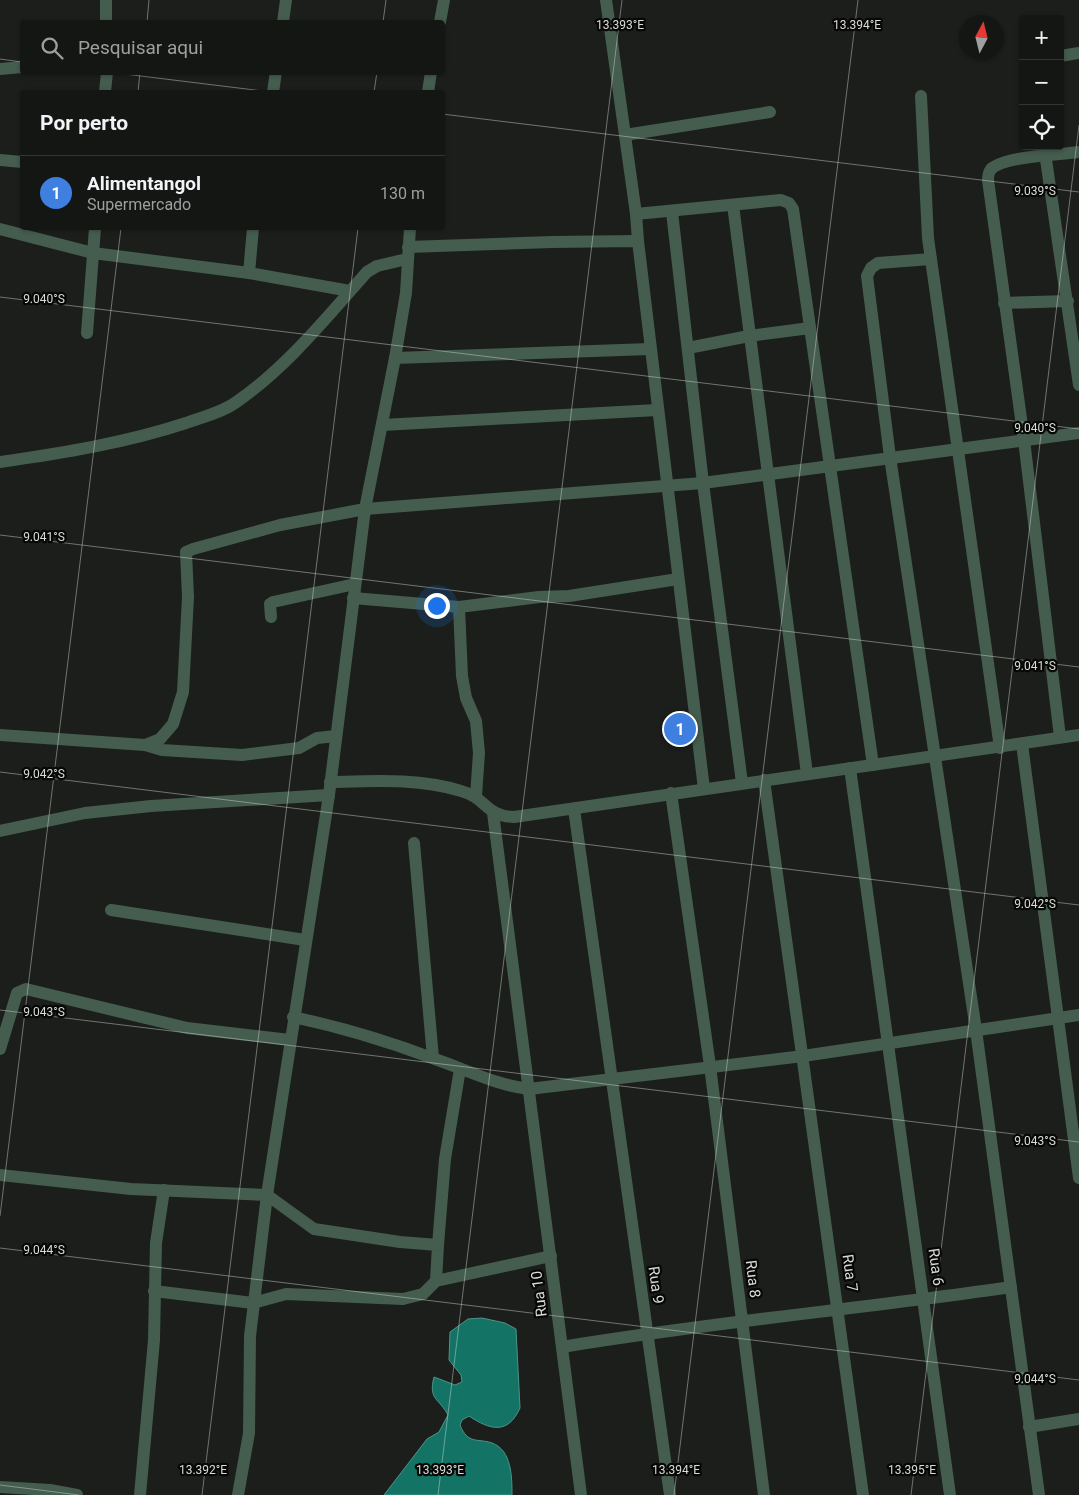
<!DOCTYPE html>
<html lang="pt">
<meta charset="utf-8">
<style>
body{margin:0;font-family:Roboto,sans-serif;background:#212322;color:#f1f3f6}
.controls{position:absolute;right:15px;top:15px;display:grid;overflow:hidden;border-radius:5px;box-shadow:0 1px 4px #0004}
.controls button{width:45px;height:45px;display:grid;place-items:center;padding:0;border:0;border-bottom:1px solid #333534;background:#141614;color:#f1f3f6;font:25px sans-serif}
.compass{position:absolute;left:959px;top:15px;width:45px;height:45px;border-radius:50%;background:#141614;box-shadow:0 1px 4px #0004;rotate:7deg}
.you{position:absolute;left:436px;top:605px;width:18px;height:18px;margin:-12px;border:4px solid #fff;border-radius:50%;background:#1a73e8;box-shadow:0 0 0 8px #1a73e833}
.badge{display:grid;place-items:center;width:32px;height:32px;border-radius:50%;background:#0f766e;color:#fff;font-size:16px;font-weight:700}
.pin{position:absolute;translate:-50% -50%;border:2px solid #fff;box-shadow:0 1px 5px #0006}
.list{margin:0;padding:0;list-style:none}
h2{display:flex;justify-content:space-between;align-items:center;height:65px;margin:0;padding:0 20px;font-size:21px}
h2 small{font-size:16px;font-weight:400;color:#9d9fa0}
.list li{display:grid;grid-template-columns:32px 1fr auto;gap:15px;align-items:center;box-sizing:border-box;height:75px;padding:0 20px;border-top:1px solid #333534}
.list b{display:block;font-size:19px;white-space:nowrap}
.list p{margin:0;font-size:16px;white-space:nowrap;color:#9d9fa0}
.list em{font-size:16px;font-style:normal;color:#9d9fa0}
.icon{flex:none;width:28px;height:28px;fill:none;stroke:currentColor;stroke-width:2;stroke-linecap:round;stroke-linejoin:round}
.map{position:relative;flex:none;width:1079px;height:1495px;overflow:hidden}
.search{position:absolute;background:#141614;box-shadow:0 1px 4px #0004;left:20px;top:20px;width:425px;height:55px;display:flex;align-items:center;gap:12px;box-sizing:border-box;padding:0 18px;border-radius:5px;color:#9d9fa0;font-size:19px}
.panel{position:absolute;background:#141614;box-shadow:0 1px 4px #0004;left:20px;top:90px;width:425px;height:140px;border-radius:5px}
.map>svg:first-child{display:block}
.water{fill:#137466;stroke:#4f9388}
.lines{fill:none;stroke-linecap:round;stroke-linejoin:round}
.street{stroke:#445d4f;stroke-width:12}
.ticks{fill:none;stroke:#dadcd9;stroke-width:1;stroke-opacity:0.45}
.labels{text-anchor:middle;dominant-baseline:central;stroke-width:4.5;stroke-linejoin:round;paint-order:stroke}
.street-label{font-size:15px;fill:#dadcd9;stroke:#070806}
.ticks-label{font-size:12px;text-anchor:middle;fill:#dadcd9;stroke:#070806;stroke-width:4.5;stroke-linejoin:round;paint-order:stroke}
</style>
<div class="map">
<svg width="1079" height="1495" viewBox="0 0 1079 1495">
<rect width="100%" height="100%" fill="#1b1e1a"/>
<path class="water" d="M 482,1318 L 505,1323 L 516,1329 L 520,1408 C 508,1435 490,1430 469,1416 L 462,1420 L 460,1425 C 468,1445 478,1438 492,1443 C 512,1450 512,1478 512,1495 L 384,1495 L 427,1439 L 439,1432 L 448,1415 C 439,1398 428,1400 434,1377 L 455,1385 L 462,1382 L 461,1375 L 449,1360 L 450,1332 L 468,1319 Z"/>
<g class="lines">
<g class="street">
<polyline points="106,0 106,22"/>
<polyline points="606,0 636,214 638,241"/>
<polyline points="283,22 286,0"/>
<polyline points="440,22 444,0"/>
<polyline points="1060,56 1079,53"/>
<polyline points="0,69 22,67"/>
<polyline points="105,92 107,72"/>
<polyline points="273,92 276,72"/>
<polyline points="428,92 431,72"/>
<polyline points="921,96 928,238 1000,748"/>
<polyline points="625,135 770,112"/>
<polyline points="1044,146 1079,385"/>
<polyline points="0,160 22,162"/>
<polyline points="733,205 807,774"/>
<polyline points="672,212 703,483 742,783"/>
<polyline points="636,214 781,200 789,203 793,209 873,765"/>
<polyline points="0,229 93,253 249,273 350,291"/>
<polyline points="408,247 552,242 638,241 704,789"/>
<polyline points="931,259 878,263 871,268 867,276 890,457 976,1030 1039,1495"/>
<polyline points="249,273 253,228"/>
<polyline points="1004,303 1068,301"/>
<polyline points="87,333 95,228"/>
<polyline points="688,348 749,336 810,328"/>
<polyline points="395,358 650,349"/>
<polyline points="382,425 657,410"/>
<path d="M 0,462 C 63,453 125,443 186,423 C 202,417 221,413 235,403 C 286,368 327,317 367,272 L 377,266 L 407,259"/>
<polyline points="353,598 459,607 539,597 569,596 678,579"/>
<polyline points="459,607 462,676 466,698 476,721 479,753 476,796"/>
<polyline points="271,617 270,604 273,602 355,584"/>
<polyline points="0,735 145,745 160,739 173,724 183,692 188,597 186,552 193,549 280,525 365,509 703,483 1079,433"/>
<path d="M 1060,737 L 1024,440 L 988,180 C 988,176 988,173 991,169 C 1005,156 1059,155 1079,152"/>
<polyline points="1022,744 1079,1178"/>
<polyline points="145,745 162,750 242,755 299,748 317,738 336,736"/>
<polyline points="850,768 950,1495"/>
<polyline points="764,780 863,1495"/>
<path d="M 330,782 C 373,781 419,778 461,791 C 487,798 485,816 514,817 L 1079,735"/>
<polyline points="671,793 710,1066 764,1495"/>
<polyline points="574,809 670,1495"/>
<polyline points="493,813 581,1495"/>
<polyline points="0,831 85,813 151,806 329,795"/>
<polyline points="414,843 433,1058"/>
<polyline points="111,910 305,940"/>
<path d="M 293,1017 C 340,1027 387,1041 432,1058 C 465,1069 495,1085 529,1089 L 803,1056 L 1079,1015"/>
<polyline points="0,1049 17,993 26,989 187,1028 290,1040"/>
<polyline points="0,1175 131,1189 267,1195 314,1229 400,1242 438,1245 436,1281"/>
<polyline points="438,1245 445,1159 460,1069"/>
<polyline points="154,1291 253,1303 286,1294 403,1299 423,1294 436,1281 551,1256"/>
<path d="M 562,1347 C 711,1322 861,1309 1011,1287"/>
<polyline points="1029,1427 1079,1419"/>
<polyline points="0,1487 50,1490 77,1495"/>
<polyline points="140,1495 154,1340 156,1243 164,1190"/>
<polyline points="238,1495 249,1433 250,1336 267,1195 329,795 365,509 395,358 406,293 410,228"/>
</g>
</g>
<path class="ticks" d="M 147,22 L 149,0M 383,22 L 386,0M 0,59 L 22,62M 108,72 L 271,92M 138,92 L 140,72M 374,92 L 377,72M 442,114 L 1079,192M 0,297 L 1079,429M 0,535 L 1079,667M 0,772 L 1079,905M 0,1010 L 1079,1142M 0,1216 L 121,228M 0,1248 L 1079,1380M 0,1485 L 79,1495M 202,1495 L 358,228M 438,1495 L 622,0M 674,1495 L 858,0M 911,1495 L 1079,125"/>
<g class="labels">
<g class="street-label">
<text transform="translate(936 1267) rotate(82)">Rua 6</text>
<text transform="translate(850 1273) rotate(82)">Rua 7</text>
<text transform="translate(753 1279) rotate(83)">Rua 8</text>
<text transform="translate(656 1285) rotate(82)">Rua 9</text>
<text transform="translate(539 1294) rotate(-97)">Rua 10</text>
</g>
</g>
<g class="ticks-label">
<text x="620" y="29">13.393°E</text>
<text x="857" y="29">13.394°E</text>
<text x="1035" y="195">9.039°S</text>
<text x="44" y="303">9.040°S</text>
<text x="1035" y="432">9.040°S</text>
<text x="44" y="541">9.041°S</text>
<text x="1035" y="670">9.041°S</text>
<text x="44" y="778">9.042°S</text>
<text x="1035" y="908">9.042°S</text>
<text x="44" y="1016">9.043°S</text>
<text x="1035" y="1145">9.043°S</text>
<text x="44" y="1254">9.044°S</text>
<text x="1035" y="1383">9.044°S</text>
<text x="203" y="1474">13.392°E</text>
<text x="440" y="1474">13.393°E</text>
<text x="676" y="1474">13.394°E</text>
<text x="912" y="1474">13.395°E</text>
</g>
</svg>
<div class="controls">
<button>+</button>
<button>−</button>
<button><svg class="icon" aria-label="locate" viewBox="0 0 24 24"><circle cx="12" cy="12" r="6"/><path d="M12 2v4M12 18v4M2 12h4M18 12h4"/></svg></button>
</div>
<svg class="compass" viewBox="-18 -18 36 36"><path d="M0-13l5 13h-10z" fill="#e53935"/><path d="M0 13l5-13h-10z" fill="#9d9fa0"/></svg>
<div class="you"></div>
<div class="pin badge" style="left:680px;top:729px;background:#3f7fe0">1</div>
<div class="search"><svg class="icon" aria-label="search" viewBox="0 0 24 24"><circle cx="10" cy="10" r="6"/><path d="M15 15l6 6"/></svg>Pesquisar aqui</div>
<section class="panel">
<h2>Por perto<small></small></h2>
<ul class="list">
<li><span class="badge" style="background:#3f7fe0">1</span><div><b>Alimentangol</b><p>Supermercado</p></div><em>130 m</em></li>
</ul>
</section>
</div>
